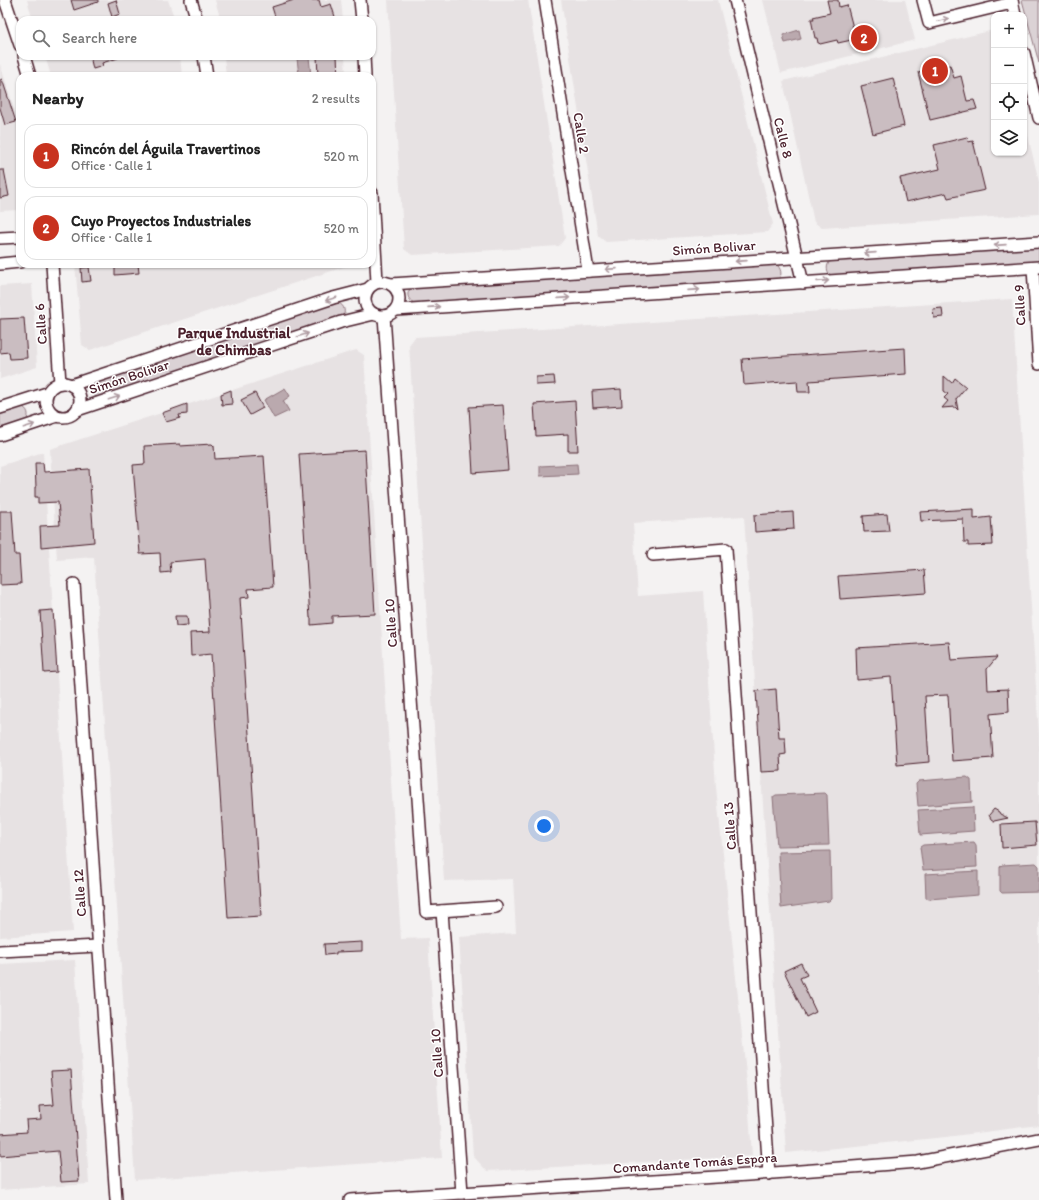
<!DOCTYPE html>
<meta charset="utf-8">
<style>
body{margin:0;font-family:Itim,sans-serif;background:#f6f6f6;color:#222}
.controls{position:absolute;right:12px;top:12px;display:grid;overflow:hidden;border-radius:8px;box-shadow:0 1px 3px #0004}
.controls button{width:36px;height:36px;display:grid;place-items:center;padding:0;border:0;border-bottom:1px solid #e0e0e0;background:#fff;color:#222;font:20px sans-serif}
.you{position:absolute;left:544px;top:826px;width:14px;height:14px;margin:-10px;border:3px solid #fff;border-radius:50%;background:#1a73e8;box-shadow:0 0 0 6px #1a73e833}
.badge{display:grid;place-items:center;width:26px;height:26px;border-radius:50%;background:#c8321e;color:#fff;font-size:13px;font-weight:700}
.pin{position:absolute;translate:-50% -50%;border:2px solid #fff;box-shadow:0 1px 4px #0006}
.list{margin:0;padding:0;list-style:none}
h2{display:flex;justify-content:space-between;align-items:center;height:52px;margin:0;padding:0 16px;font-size:17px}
h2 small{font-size:13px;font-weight:400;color:#767676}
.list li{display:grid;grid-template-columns:26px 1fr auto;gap:12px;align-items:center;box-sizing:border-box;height:64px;margin:0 8px 8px;padding:0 8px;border:1px solid #e0e0e0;border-radius:12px}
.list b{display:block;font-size:15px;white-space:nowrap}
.list p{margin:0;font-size:13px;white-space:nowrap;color:#767676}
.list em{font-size:13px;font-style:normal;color:#767676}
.icon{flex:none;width:22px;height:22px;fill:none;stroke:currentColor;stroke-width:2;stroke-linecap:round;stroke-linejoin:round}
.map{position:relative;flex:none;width:1039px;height:1200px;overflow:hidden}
.search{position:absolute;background:#fff;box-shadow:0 1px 3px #0004;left:16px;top:16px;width:360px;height:44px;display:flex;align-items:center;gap:10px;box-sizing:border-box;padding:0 14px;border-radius:12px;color:#767676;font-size:15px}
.panel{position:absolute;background:#fff;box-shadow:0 1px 3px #0004;left:16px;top:72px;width:360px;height:196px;border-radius:12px}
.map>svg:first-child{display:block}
.built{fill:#e7e2e3}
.green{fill:#dbd2d5;stroke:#927880}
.water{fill:#baa9ae;stroke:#8d727a}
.building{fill:#cabdc1;stroke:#4a1f2b}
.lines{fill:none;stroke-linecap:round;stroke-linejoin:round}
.street-casing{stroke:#4a1f2b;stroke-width:14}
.street{stroke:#fff;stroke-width:11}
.oneway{stroke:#ae9aa0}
.labels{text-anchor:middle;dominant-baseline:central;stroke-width:3;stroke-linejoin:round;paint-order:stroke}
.street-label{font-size:14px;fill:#4a1f2b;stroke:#fff}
.neighbourhood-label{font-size:15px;font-weight:bold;fill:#4a1f2b;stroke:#fff}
</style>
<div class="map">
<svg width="1039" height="1200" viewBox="0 0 1039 1200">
<rect width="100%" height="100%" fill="#f4f2f2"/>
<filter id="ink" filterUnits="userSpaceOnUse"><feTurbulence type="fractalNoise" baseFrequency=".025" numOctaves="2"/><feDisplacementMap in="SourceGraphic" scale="8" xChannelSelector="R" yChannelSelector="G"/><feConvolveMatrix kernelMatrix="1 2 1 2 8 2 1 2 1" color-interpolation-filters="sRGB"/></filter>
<g filter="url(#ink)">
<g class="built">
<polygon points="27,0 168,0 175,20 33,20"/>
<polygon points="215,0 341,0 343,20 220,20 219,14"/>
<polygon points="388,0 528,0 565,238 559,246 412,255 404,249"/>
<polygon points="561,0 718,0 773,224 767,232 606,242 598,236"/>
<polygon points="763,0 905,0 915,40 781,73"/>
<polygon points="994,30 994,153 1024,153 1024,119 1039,182 1039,214 822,228 814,222 783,81"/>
<polygon points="45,56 180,56 182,76 51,76"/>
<polygon points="224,56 345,56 346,76 226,76"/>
<polygon points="0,64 20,127 20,210 0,211"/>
<polygon points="75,264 353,264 90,350 82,345"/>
<polygon points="32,284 37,367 0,379 0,286"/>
<polygon points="1012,299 1039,736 1039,1125 946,1137 786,1153 744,516 633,523 638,596 703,591 716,787 747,1083 752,1156 487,1171 473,1156 459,937 516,933 513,879 444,881 409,345 415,337"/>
<polygon points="356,350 364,355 401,939 428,938 442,1158 135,1180 94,557 57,560 50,449"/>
<polygon points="43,452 73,932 0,937 0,466"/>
<polygon points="75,960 89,1184 0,1190 0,964"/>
</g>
<g class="green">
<polygon points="1022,0 1039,0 1039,63"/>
<path d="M 1039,246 L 1039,262 L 832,276 C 826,272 826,266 830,261 Z"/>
<path d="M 776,264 C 781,268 783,275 778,280 L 414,303 C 407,299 406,293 411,288 Z"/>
<path d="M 338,303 C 345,305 346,313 342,318 L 225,355 L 97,397 C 90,394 89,389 92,383 L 311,311 Z"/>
<path d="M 21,406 C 28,409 30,415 26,421 L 0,429 L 0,413 Z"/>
</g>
<g class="water">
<polygon points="799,30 801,39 785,43 783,35"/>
<polygon points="309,57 311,76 299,76 297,58"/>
<polygon points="285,388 290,396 283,401 289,411 274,418 264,400"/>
<polygon points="577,464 578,474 540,476 540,466"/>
<polygon points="967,777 971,780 972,802 918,806 916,784 919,781"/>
<polygon points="825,793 827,795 829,845 777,846 773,797 776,795"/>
<polygon points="973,807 974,831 920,835 918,810"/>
<polygon points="974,842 976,845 977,867 923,870 920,847 923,845"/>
<polygon points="830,851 831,899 829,901 781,908 778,852"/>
<polygon points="1036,863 1039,866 1039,892 1002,893 1000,891 1000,867 1002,865"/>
<polygon points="978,871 978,895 929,899 926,898 925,874"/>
</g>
<g class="building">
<polygon points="71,0 98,0 98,2 74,10"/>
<polygon points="116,0 120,14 112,17 108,3"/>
<polygon points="294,0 319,0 321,7 331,4 336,20 276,20 272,7"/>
<polygon points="827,0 838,0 839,7 847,5 856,39 838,43 837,40 820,44 819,43 818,43 817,38 815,38 811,19 814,19 813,17 830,13"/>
<polygon points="90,56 118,56 118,58 102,63 103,66 93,69"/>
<polygon points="317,56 337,56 338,76 318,76"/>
<polygon points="950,65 954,78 961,76 967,101 974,100 977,109 930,120 918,72"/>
<polygon points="893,78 904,126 873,134 861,86"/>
<polygon points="2,79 16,122 5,125 0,108 0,80"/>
<polygon points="967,137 968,142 973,141 985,190 948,198 946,193 906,202 900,178 940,169 934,145"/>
<polygon points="0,170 4,170 9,196 0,198"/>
<polygon points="115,264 138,264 139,273 115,275"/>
<polygon points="89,267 91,281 82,282 81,268"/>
<polygon points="942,308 943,317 934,318 933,309"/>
<polygon points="24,318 27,358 10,359 9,352 0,353 0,319"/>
<polygon points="905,348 906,374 809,381 810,392 798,392 797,381 744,385 742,359"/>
<polygon points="554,376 555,384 536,385 536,377"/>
<polygon points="944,376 952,383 955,378 966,387 956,399 958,410 955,407 942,408 948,401 944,398 948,394 944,391"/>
<polygon points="621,389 622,406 593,408 592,391"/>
<polygon points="231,390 232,404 222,405 221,394"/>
<polygon points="255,393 263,408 250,415 241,400"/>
<polygon points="575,401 578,451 568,451 568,434 536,436 534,404"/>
<polygon points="187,404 187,414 179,415 180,418 166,422 162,413"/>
<polygon points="503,405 508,470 473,473 469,407"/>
<polygon points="180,444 180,446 212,444 214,446 215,459 264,456 273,587 248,589 249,597 240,598 261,916 228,918 211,654 191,656 190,633 210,632 205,559 170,562 171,572 161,573 160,553 140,554 133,465 145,464 144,446"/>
<polygon points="365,450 375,614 332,616 332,623 311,625 311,618 310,618 299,454"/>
<polygon points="35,463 43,463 44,472 89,469 94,542 41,547 40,526 60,525 58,502 38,503 38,497 35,497 35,487 36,487"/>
<polygon points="974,509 974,519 991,517 993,545 968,546 968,542 964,542 963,519 921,521 920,512"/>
<polygon points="0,511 12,511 15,555 19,555 21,584 0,585"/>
<polygon points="793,512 794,529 755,532 754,515"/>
<polygon points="887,514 889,531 864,532 863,516"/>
<polygon points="924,570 926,593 840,599 838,576"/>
<polygon points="53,610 57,672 44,673 40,611"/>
<polygon points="175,616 187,616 188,625 176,626"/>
<polygon points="949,642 951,660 997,657 987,669 988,690 1008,689 1009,712 990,714 993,758 952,761 948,695 925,696 929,762 897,765 891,677 857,680 856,648"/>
<polygon points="776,689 779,738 785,738 786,754 780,755 781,771 761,772 756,691"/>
<polygon points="994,809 999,812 1000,814 1008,818 994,821 991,819 989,815"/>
<polygon points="1035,822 1037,845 1002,848 1001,824"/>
<polygon points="362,942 362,951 336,952 336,954 325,955 324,944"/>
<polygon points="801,963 807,975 800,978 816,1012 806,1017 784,971"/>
<polygon points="71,1070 79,1181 61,1182 58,1151 0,1156 0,1134 27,1132 26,1120 41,1119 40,1106 54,1105 51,1071"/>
</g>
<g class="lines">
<g class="street-casing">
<g id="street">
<polyline points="5,0 20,45"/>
<polyline points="191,0 197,20"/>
<polyline points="360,0 362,20"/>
<polyline points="545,0 588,271"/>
<polyline points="735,0 803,283"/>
<polyline points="923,0 929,23 1012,3"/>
<polyline points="1012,0 1015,15"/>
<polyline points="1024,53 1039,118"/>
<polyline points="24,56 30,76"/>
<polyline points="204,56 207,76"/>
<polyline points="364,56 365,76"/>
<polyline points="372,193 377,282"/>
<polyline points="0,238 20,237"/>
<polyline points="0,264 20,262"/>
<polyline points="52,264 60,383"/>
<polyline points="1033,268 1039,364"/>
<circle cx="382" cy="299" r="17"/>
<polyline points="391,284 1039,242"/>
<polyline points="396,310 1039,267"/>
<polyline points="384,316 426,912 496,907"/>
<circle cx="63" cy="400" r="17"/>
<polyline points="71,385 333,298 368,289"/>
<polyline points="0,408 47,393"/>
<polyline points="77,410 341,322 374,314"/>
<polyline points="0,435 57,416"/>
<polyline points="653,555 726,549 769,1174"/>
<polyline points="74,584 116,1200"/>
<polyline points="442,911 462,1193"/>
<polyline points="0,951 98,946"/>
<polyline points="350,1200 748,1175 918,1162 1039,1139"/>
</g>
</g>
<use href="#street" class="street"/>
</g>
<defs><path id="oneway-shaft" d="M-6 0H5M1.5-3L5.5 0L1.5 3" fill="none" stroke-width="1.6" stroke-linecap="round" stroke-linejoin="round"/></defs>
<g class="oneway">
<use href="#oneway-shaft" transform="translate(943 20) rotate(-14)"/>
<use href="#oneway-shaft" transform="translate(1000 245) rotate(176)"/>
<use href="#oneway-shaft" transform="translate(870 253) rotate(176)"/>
<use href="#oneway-shaft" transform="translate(741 261) rotate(176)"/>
<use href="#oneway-shaft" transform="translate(611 269) rotate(176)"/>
<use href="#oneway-shaft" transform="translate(823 281) rotate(-4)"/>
<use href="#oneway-shaft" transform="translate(694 290) rotate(-4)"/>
<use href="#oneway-shaft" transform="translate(564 298) rotate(-4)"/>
<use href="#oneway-shaft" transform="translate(331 299) rotate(162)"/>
<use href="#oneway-shaft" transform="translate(434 307) rotate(-4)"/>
<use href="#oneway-shaft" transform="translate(303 335) rotate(-18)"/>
<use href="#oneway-shaft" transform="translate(114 398) rotate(-18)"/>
<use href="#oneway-shaft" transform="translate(29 426) rotate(-18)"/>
</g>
</g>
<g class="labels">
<g class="street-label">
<text transform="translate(581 133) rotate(81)">Calle 2</text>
<text transform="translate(783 138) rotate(76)">Calle 8</text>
<text transform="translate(714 248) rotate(-4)">Simón Bolivar</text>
<text transform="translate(1020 305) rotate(-93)">Calle 9</text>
<text transform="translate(41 324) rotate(-94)">Calle 6</text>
<text transform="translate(129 377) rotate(-18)">Simón Bolivar</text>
<text transform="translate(391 623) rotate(-94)">Calle 10</text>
<text transform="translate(730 826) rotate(-94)">Calle 13</text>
<text transform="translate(80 893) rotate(-94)">Calle 12</text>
<text transform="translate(437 1053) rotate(-94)">Calle 10</text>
<text transform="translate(695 1163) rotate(-4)">Comandante Tomás Espora</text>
</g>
<g class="neighbourhood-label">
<text x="234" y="333">Parque Industrial<tspan x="234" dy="17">de Chimbas</tspan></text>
</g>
</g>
</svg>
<div class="controls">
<button>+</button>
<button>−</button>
<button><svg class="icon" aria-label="locate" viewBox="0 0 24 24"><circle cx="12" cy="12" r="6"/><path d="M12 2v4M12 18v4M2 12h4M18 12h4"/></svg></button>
<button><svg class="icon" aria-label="layers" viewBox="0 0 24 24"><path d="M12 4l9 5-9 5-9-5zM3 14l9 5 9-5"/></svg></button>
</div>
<div class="you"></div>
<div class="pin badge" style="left:935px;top:71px">1</div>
<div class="pin badge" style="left:864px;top:38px">2</div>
<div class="search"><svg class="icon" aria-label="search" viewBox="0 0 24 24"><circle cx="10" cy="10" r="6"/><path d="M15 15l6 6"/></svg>Search here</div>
<section class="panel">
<h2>Nearby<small>2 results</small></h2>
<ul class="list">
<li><span class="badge">1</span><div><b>Rincón del Águila Travertinos</b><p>Office · Calle 1</p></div><em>520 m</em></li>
<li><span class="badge">2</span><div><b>Cuyo Proyectos Industriales</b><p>Office · Calle 1</p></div><em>520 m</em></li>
</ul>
</section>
</div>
